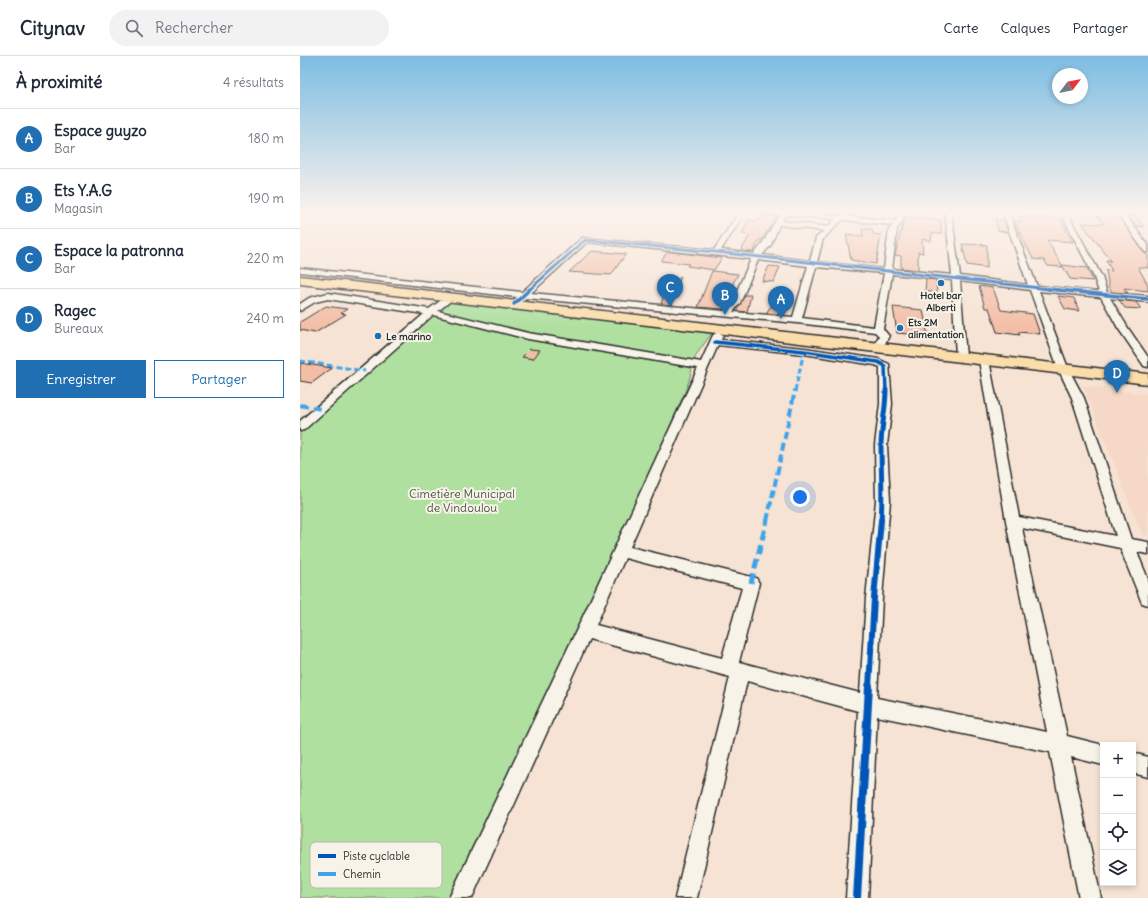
<!DOCTYPE html>
<html lang="fr">
<meta charset="utf-8">
<style>
body{margin:0;font-family:Delius,sans-serif;background:#f2f2f3;color:#1f2937}
.controls{position:absolute;right:12px;bottom:12px;display:grid;overflow:hidden;border-radius:0px;box-shadow:0 2px 6px #0003}
.controls button{width:36px;height:36px;display:grid;place-items:center;padding:0;border:0;border-bottom:1px solid #e0e1e3;background:#fff;color:#1f2937;font:20px sans-serif}
.compass{position:absolute;left:752px;top:12px;width:36px;height:36px;border-radius:50%;background:#fff;box-shadow:0 2px 6px #0003;rotate:58deg}
.you{position:absolute;left:500px;top:441px;width:14px;height:14px;margin:-10px;border:3px solid #fff;border-radius:50%;background:#1a73e8;box-shadow:0 0 0 6px #1a73e833}
.badge{display:grid;place-items:center;width:26px;height:26px;border-radius:50%;background:#1f6fb2;color:#fff;font-size:13px;font-weight:700}
.pin{position:absolute;translate:-50% -33px;filter:drop-shadow(0 1px 2px #0008)}
.pin::after{content:'';position:absolute;top:21px;width:14px;height:12px;background:inherit;clip-path:polygon(0 0,100% 0,50% 100%)}
.list{margin:0;padding:0;list-style:none}
h2{display:flex;justify-content:space-between;align-items:center;height:52px;margin:0;padding:0 16px;font-size:17px}
h2 small{font-size:13px;font-weight:400;color:#747a83}
.list li{display:grid;grid-template-columns:26px 1fr auto;gap:12px;align-items:center;box-sizing:border-box;height:60px;padding:0 16px;border-top:1px solid #e0e1e3}
.list b{display:block;font-size:15px;white-space:nowrap}
.list p{margin:0;font-size:13px;white-space:nowrap;color:#747a83}
.list em{font-size:13px;font-style:normal;color:#747a83}
.actions{display:flex;gap:8px;padding:12px 16px}
.actions a{flex:1;padding:9px 0;border:1px solid #1f6fb2;border-radius:0px;text-align:center;font-size:14px;color:#1f6fb2}
.actions .main{background:#1f6fb2;color:#fff}
.icon{flex:none;width:22px;height:22px;fill:none;stroke:currentColor;stroke-width:2;stroke-linecap:round;stroke-linejoin:round}
.map{position:relative;flex:none;width:848px;height:842px;overflow:hidden}
header{display:flex;align-items:center;gap:24px;box-sizing:border-box;height:56px;padding:0 20px;background:#fff;border-bottom:1px solid #e0e1e3}
header strong{font-size:19px}
nav{display:flex;gap:22px;margin-inline-start:auto;font-size:14px}
.search{width:280px;height:36px;background:#f2f2f3;display:flex;align-items:center;gap:10px;box-sizing:border-box;padding:0 14px;border-radius:22px;color:#747a83;font-size:15px}
main{display:flex}
aside{flex:1;background:#fff}
.map>svg:first-child{display:block}
.built{fill:#f5d8c6}
.green{fill:#afe0a0;stroke:#6d8666}
.building{fill:#f3bea6;stroke:#2b2b2b}
.lines{fill:none;stroke-linecap:round;stroke-linejoin:round}
.minor-casing{stroke:#2b2b2b;stroke-width:3}
.trunk-casing{stroke:#2b2b2b;stroke-width:3}
.minor{fill:#f7f3e8;fill-rule:evenodd}
.trunk{fill:#faddab;fill-rule:evenodd}
.quiet-far2{stroke:#3ea3eb;stroke-width:3;stroke-dasharray:6 3;stroke-linecap:butt}
.quiet-far1{stroke:#3ea3eb;stroke-width:4;stroke-dasharray:8 4;stroke-linecap:butt}
.quiet{stroke:#3ea3eb;stroke-width:5;stroke-dasharray:10 5;stroke-linecap:butt}
.cycleway-far4-casing{stroke:#f7f3e8;stroke-width:4.5}
.cycleway-far3-casing{stroke:#f7f3e8;stroke-width:5.5}
.cycleway-far2-casing{stroke:#f7f3e8;stroke-width:8}
.cycleway-far1-casing{stroke:#f7f3e8;stroke-width:8}
.cycleway-casing{stroke:#f7f3e8;stroke-width:10}
.cycleway-far4{stroke:#0057b8;stroke-width:3}
.cycleway-far3{stroke:#0057b8;stroke-width:3.5}
.cycleway-far2{stroke:#0057b8;stroke-width:5}
.cycleway-far1{stroke:#0057b8;stroke-width:6}
.cycleway{stroke:#0057b8;stroke-width:8}
.poi-dot{fill:#1f6fb2;stroke:#f7f3e8;stroke-width:1.5}
.labels{text-anchor:middle;dominant-baseline:central;stroke-width:4;stroke-linejoin:round;paint-order:stroke}
.far-poi-label{font-size:10px;font-weight:bold;fill:#2b2b2b;stroke:#f7f3e8;text-anchor:start}
.park-label{font-size:12px;fill:#4c5848;stroke:#f7f3e8}
.key{fill:#f7f3e8;stroke:#bab7af;stroke-width:1}
.key-label{font-size:11px;fill:#2b2b2b}
</style>
<header>
<strong>Citynav</strong>
<div class="search"><svg class="icon" aria-label="search" viewBox="0 0 24 24"><circle cx="10" cy="10" r="6"/><path d="M15 15l6 6"/></svg>Rechercher</div>
<nav><a>Carte</a><a>Calques</a><a>Partager</a></nav>
</header>
<main>
<aside>
<h2>À proximité<small>4 résultats</small></h2>
<ul class="list">
<li><span class="badge">A</span><div><b>Espace guyzo</b><p>Bar</p></div><em>180 m</em></li>
<li><span class="badge">B</span><div><b>Ets Y.A.G</b><p>Magasin</p></div><em>190 m</em></li>
<li><span class="badge">C</span><div><b>Espace la patronna</b><p>Bar</p></div><em>220 m</em></li>
<li><span class="badge">D</span><div><b>Ragec</b><p>Bureaux</p></div><em>240 m</em></li>
</ul>
<div class="actions"><a class="main">Enregistrer</a><a>Partager</a></div>
</aside>
<div class="map">
<svg width="848" height="842" viewBox="0 0 848 842">
<rect width="100%" height="100%" fill="#f6e3d4"/>
<filter id="ink" filterUnits="userSpaceOnUse"><feTurbulence type="fractalNoise" baseFrequency=".025" numOctaves="2"/><feDisplacementMap in="SourceGraphic" scale="8" xChannelSelector="R" yChannelSelector="G"/><feConvolveMatrix kernelMatrix="1 2 1 2 8 2 1 2 1" color-interpolation-filters="sRGB"/></filter>
<g filter="url(#ink)">
<polygon class="built" points="783,330 848,338 848,479 842,478"/>
<polygon class="green" points="144,245 414,274 396,299 387,331 255,639 162,842 0,842 0,370"/>
<g class="building">
<polygon points="793,155 815,155 844,197 848,199 848,212 838,211 848,229 848,235 824,232 828,237 812,236 809,232 806,214 812,215 806,204 811,205 782,167 804,168"/>
<polygon points="824,155 831,155 844,171 836,170"/>
<polygon points="465,159 477,160 462,184 459,184 453,196 441,195 450,179 442,178 448,164 459,165 460,162 464,162"/>
<polygon points="718,160 760,163 773,186 747,184 763,211 748,210 744,204 733,203 714,165 721,166"/>
<polygon points="605,161 641,164 641,178 632,177 631,185 622,183 623,197 618,196 618,214 601,212 601,200 595,199"/>
<polygon points="695,163 704,164 708,176 698,175"/>
<polygon points="562,173 572,173 573,178 581,179 576,208 551,204 546,178 563,180"/>
<polygon points="662,188 687,189 687,212 667,209"/>
<polygon points="292,195 326,198 311,219 269,216"/>
<polygon points="367,196 371,196 422,202 414,214 387,210 389,208 361,205"/>
<polygon points="762,209 787,212 793,225 770,223"/>
<polygon points="469,210 480,211 474,226 462,225"/>
<polygon points="412,215 438,218 429,235 434,238 423,253 398,251"/>
<polygon points="381,220 372,249 361,248 363,242"/>
<polygon points="626,223 636,224 637,237 625,235"/>
<polygon points="679,230 693,232 701,254 733,258 740,278 718,276 720,279 697,276 689,252 685,252"/>
<polygon points="445,239 451,239 447,256 436,255"/>
<polygon points="758,240 774,242 779,255 765,253"/>
<polygon points="819,244 836,246 841,253 825,252"/>
<polygon points="472,249 488,253 484,259 466,257"/>
<polygon points="26,250 47,253 41,257 46,258 15,277 0,274 0,266"/>
<polygon points="593,251 623,254 628,280 597,277"/>
<polygon points="230,293 240,294 233,303 222,301"/>
<polygon points="0,307 32,312 12,327 0,325"/>
</g>
<g class="lines">
<g class="minor-casing">
<g id="minor">
<path d="M 440,155 L 446,155 L 421,194 L 454,198 C 465,186 470,172 480,159 L 463,157 L 460,155 L 489,155 L 538,160 L 542,157 L 544,158 L 545,160 L 596,165 L 599,155 L 605,155 L 603,164 L 597,173 L 592,213 L 652,219 L 645,155 L 651,155 L 660,220 L 728,229 L 702,155 L 708,155 L 737,230 L 799,236 L 794,221 L 760,155 L 766,155 L 802,221 L 807,237 L 848,240 L 848,246 L 810,242 L 828,272 L 848,301 L 848,311 L 844,310 L 818,272 L 801,241 L 739,235 L 768,312 L 784,342 L 831,483 L 848,486 L 848,498 L 837,496 L 848,523 L 848,549 L 842,547 L 820,492 L 722,472 L 767,680 L 803,689 L 803,709 L 771,701 L 801,842 L 779,842 L 750,696 L 577,660 L 568,842 L 546,842 L 558,655 L 447,625 L 397,842 L 375,842 L 430,621 L 289,583 L 172,842 L 149,842 L 279,569 L 398,312 L 228,283 L 133,259 L 4,374 L 0,375 L 0,365 L 124,258 L 28,243 L 15,246 L 0,255 L 0,248 L 9,242 L 28,237 L 129,253 L 150,238 L 153,239 L 153,243 L 138,255 L 228,277 L 401,306 L 413,279 L 418,276 L 423,279 L 421,284 L 504,292 L 578,303 L 589,308 L 592,348 L 587,389 L 590,445 L 582,542 L 577,642 L 747,676 L 706,465 L 679,304 L 680,302 L 688,302 L 689,304 L 719,461 L 816,480 L 772,342 L 758,312 L 730,234 L 660,225 L 666,301 L 661,304 L 656,301 L 652,224 L 592,218 L 583,273 L 589,280 L 582,293 L 578,294 L 573,291 L 579,280 L 575,276 L 497,267 L 226,242 L 214,251 L 210,248 L 217,241 L 0,216 L 0,212 L 222,236 L 282,182 L 414,194 ZM 486,159 L 535,163 L 528,171 L 482,165 ZM 542,164 L 593,169 L 589,173 L 584,213 L 517,206 L 523,183 ZM 479,169 L 524,175 L 516,182 L 510,205 L 462,199 L 471,189 ZM 287,186 L 451,203 L 432,246 L 424,255 L 231,237 ZM 458,204 L 508,210 L 493,261 L 433,256 L 440,247 ZM 516,211 L 584,217 L 574,271 L 502,262 ZM 418,289 L 504,298 L 575,309 L 580,311 L 580,348 L 575,389 L 576,445 L 566,542 L 560,637 L 439,606 L 459,527 L 456,522 L 330,491 ZM 325,502 L 442,532 L 422,602 L 296,569 Z"/>
<polygon points="816,155 822,155 848,189 848,196 845,196"/>
<polygon points="833,697 848,701 848,721 833,717"/>
</g>
</g>
<g class="trunk-casing">
<polygon id="trunk" points="0,220 848,318 848,328 0,228"/>
</g>
<use href="#minor" class="minor"/>
<use href="#trunk" class="trunk"/>
<g class="quiet-far2">
<polyline points="0,305 65,315"/>
<polyline points="495,335 504,295"/>
</g>
<g class="quiet-far1">
<polyline points="0,349 21,353"/>
<polyline points="467,465 495,334"/>
</g>
<polyline class="quiet" points="451,527 467,464"/>
<g class="cycleway-far4-casing">
<polyline id="cycleway-far4" points="229,234 285,184 416,196 758,234"/>
</g>
<g class="cycleway-far3-casing">
<g id="cycleway-far3">
<polyline points="748,233 848,243"/>
<polyline points="214,248 230,233"/>
<polyline points="415,286 504,295 578,306 585,310 586,335"/>
</g>
</g>
<g class="cycleway-far2-casing">
<path id="cycleway-far2" d="M 581,465 C 583,440 581,415 581,390 C 581,372 586,353 586,334"/>
</g>
<g class="cycleway-far1-casing">
<polyline id="cycleway-far1" points="569,631 574,542 581,464"/>
</g>
<g class="cycleway-casing">
<polyline id="cycleway" points="557,842 569,630"/>
</g>
<use href="#cycleway-far4" class="cycleway-far4"/>
<use href="#cycleway-far3" class="cycleway-far3"/>
<use href="#cycleway-far2" class="cycleway-far2"/>
<use href="#cycleway-far1" class="cycleway-far1"/>
<use href="#cycleway" class="cycleway"/>
</g>
</g>
<linearGradient id="sky" x2="0" y2="1"><stop stop-color="#7dbde3"/><stop offset="0.57" stop-color="#fbf2ec"/><stop offset="1" stop-color="#fbf2ec" stop-opacity="0"/></linearGradient>
<rect width="848" height="273" fill="url(#sky)"/>
<g class="poi-dot">
<circle cx="641" cy="227" r="4"/>
<circle cx="600" cy="272" r="4"/>
<circle cx="78" cy="280" r="4"/>
</g>
<g class="labels">
<g class="far-poi-label">
<text x="641" y="239" text-anchor="middle">Hotel bar<tspan x="641" dy="12">Alberti</tspan></text>
<text x="608" y="266">Ets 2M<tspan x="608" dy="12">alimentation</tspan></text>
<text x="86" y="280">Le marino</text>
</g>
<g class="park-label">
<text x="162" y="437">Cimetière Municipal<tspan x="162" dy="14">de Vindoulou</tspan></text>
</g>
</g>
<rect x="10" y="786" width="132" height="46" rx="6" class="key"/>
<rect x="18" y="798" width="18" height="4" fill="#0057b8"/>
<rect x="18" y="816" width="18" height="4" fill="#3ea3eb"/>
<g class="key-label">
<text x="43" y="804">Piste cyclable</text>
<text x="43" y="822">Chemin</text>
</g>
</svg>
<div class="controls">
<button>+</button>
<button>−</button>
<button><svg class="icon" aria-label="locate" viewBox="0 0 24 24"><circle cx="12" cy="12" r="6"/><path d="M12 2v4M12 18v4M2 12h4M18 12h4"/></svg></button>
<button><svg class="icon" aria-label="layers" viewBox="0 0 24 24"><path d="M12 4l9 5-9 5-9-5zM3 14l9 5 9-5"/></svg></button>
</div>
<svg class="compass" viewBox="-18 -18 36 36"><path d="M0-13l5 13h-10z" fill="#e53935"/><path d="M0 13l5-13h-10z" fill="#747a83"/></svg>
<div class="you"></div>
<div class="pin badge" style="left:481px;top:263px">A</div>
<div class="pin badge" style="left:425px;top:259px">B</div>
<div class="pin badge" style="left:370px;top:251px">C</div>
<div class="pin badge" style="left:817px;top:337px">D</div>
</div>
</main>
